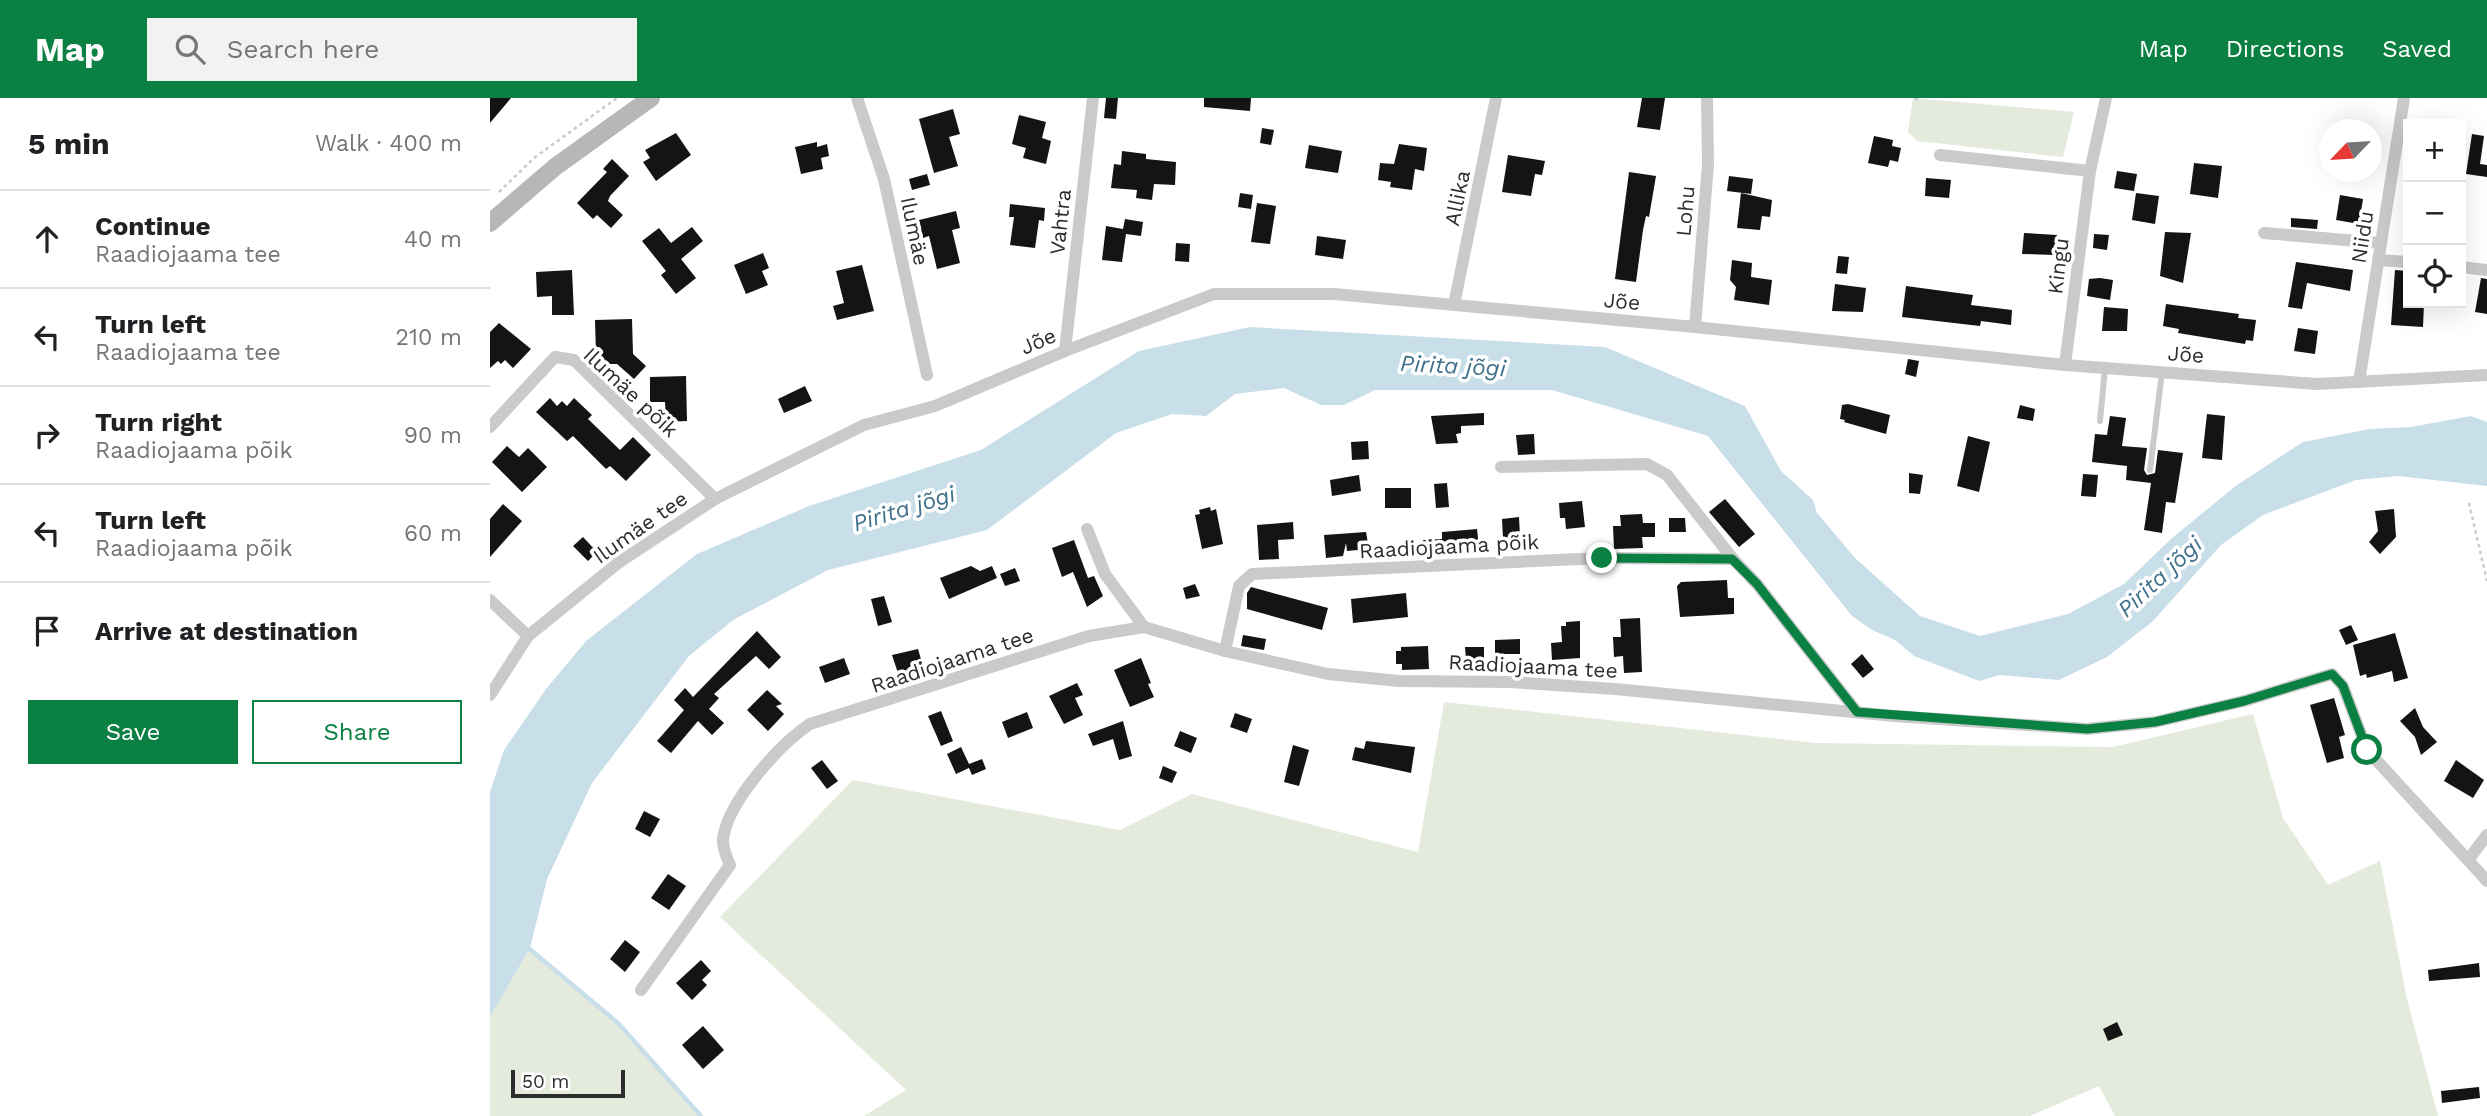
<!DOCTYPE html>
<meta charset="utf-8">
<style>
body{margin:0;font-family:"Work Sans",sans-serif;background:#f2f2f2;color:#202124}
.controls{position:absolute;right:21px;top:21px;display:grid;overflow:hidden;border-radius:0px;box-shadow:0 7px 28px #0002}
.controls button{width:63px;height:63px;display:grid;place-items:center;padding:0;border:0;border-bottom:2px solid #e0e0e0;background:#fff;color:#202124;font:35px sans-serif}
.compass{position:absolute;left:1829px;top:21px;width:63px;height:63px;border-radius:50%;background:#fff;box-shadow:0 7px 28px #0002;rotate:245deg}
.scale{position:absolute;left:21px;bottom:18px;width:114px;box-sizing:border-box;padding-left:7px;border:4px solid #2d2d2d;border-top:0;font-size:19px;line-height:24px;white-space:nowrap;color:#2d2d2d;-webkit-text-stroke:5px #fff;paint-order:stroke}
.stop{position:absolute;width:21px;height:21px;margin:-16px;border:5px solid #0b8043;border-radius:50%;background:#fff}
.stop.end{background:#0b8043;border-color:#fff;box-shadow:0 2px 7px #0008}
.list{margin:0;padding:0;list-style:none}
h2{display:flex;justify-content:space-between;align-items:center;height:91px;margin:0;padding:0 28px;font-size:30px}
h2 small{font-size:23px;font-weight:400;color:#757577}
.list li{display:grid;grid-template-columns:46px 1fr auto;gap:21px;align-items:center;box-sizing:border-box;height:98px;padding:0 28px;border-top:2px solid #e0e0e0}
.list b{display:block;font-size:26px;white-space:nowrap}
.list p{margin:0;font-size:23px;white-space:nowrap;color:#757577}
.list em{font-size:23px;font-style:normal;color:#757577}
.actions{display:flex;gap:14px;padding:21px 28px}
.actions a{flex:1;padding:16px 0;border:2px solid #0b8043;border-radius:0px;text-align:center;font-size:24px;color:#0b8043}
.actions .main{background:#0b8043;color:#fff}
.icon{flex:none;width:38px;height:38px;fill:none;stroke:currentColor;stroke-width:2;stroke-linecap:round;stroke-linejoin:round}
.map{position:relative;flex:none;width:1997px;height:1018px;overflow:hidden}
header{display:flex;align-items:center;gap:42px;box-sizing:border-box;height:98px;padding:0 35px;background:#0b8043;color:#fff}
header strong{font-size:33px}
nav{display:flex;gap:38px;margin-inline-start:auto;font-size:24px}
.search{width:490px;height:63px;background:#f2f2f2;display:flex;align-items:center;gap:18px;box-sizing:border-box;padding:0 24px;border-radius:0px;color:#757577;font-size:26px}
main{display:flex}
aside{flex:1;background:#fff}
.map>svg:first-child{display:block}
.green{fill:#e4eadc}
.water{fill:#c8dee9}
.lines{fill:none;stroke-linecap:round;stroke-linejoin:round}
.stream{stroke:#c8dee9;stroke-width:4.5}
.building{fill:#141414}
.path{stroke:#cacaca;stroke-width:2.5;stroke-dasharray:3.5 3.5;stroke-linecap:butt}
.lane{stroke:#cacaca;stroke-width:6}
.street{stroke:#cacaca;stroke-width:12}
.secondary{stroke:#b7b7b7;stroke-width:18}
.route{stroke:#0b8043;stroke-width:9}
.labels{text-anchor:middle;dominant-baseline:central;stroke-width:7;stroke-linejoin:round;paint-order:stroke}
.street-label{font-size:21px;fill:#2d2d2d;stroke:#fff}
.water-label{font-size:23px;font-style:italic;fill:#3f708b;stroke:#fff}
</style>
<header>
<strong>Map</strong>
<div class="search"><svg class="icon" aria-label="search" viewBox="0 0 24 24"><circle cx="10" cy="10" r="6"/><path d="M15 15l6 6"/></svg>Search here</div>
<nav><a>Map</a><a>Directions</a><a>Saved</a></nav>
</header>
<main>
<aside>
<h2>5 min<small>Walk · 400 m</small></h2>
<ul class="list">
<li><svg class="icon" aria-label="ahead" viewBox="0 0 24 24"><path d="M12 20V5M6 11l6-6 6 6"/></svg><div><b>Continue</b><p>Raadiojaama tee</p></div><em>40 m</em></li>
<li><svg class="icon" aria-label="left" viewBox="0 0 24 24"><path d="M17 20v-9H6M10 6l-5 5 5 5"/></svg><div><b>Turn left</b><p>Raadiojaama tee</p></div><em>210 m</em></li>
<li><svg class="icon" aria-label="right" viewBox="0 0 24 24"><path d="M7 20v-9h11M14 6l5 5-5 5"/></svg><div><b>Turn right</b><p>Raadiojaama põik</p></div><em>90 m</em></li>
<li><svg class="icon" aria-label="left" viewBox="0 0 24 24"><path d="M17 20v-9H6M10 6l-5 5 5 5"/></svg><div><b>Turn left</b><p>Raadiojaama põik</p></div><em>60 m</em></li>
<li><svg class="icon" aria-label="arrive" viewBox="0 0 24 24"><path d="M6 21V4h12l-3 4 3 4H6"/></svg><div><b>Arrive at destination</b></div></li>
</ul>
<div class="actions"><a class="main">Save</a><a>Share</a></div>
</aside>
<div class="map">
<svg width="1997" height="1018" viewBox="0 0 1997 1018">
<rect width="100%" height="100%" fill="#fff"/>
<g class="green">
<polygon points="1423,0 1584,14 1573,59 1427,43 1418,34"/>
<polygon points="954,604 1326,645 1623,649 1763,616 1793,720 1838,787 1890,763 1917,901 1948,1018 1625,1018 1609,988 1540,1018 374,1018 416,992 230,819 363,682 630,732 702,696 928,754"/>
<polygon points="40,850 128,925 213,1018 0,1018 0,919"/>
</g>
<polygon class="water" points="760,229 1115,249 1255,308 1291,373 1323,402 1327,415 1365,460 1430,518 1490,538 1578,516 1634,486 1682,440 1747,387 1813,344 1880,331 1921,329 1981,318 1997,324 1997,388 1908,378 1866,382 1773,417 1731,447 1663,523 1617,559 1569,582 1510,577 1489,583 1424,558 1405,542 1382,532 1362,518 1218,338 1062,292 885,292 854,307 831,307 794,290 745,296 716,318 682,316 626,335 497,432 338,472 243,522 199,558 102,685 57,781 40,850 0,919 0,694 14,652 56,591 96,543 207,456 319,408 491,352 649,253"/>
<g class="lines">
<polyline class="stream" points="36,848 128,925 211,1018"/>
</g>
<g class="building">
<polygon points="0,0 21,0 0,25"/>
<polygon points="616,0 628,0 626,21 614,20"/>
<polygon points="714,0 761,0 760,13 714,9"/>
<polygon points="1152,0 1175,0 1170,32 1147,29"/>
<polygon points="463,11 470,36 459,39 468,68 444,75 429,21"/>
<polygon points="529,17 556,24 552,40 561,43 556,66 533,60 536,50 522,46"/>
<polygon points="772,30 784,32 781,47 770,45"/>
<polygon points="186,35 201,57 166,83 153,64 160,60 155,52"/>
<polygon points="1982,36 1994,38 1990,66 1997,67 1997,79 1976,76"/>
<polygon points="1384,38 1403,42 1402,48 1411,50 1408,64 1400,62 1398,69 1378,65"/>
<polygon points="327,44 327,49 337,46 339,58 331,60 333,71 311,76 305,49"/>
<polygon points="909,46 937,50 934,73 925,71 922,92 900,89 901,84 888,82 890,65 904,66"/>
<polygon points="819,47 852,53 848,75 815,70"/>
<polygon points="632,53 656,56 656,61 686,64 685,87 664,86 662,102 646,100 647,92 621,90 624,66 631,67"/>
<polygon points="1018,57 1055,63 1052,77 1045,76 1041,98 1012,94"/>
<polygon points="122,61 139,78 120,98 118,103 133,117 121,130 107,117 103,121 87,105 117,74 113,71"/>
<polygon points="1704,65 1732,68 1728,100 1700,96"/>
<polygon points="1627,73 1647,76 1644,93 1624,90"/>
<polygon points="1139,74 1166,78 1159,119 1156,118 1153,132 1146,184 1125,181"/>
<polygon points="437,76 440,87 422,92 419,81"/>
<polygon points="1239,78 1263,81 1261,96 1237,93"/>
<polygon points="1436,80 1461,82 1459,100 1435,98"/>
<polygon points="750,95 763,97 761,111 748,109"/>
<polygon points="1251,95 1282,102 1280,119 1272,118 1270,132 1247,130"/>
<polygon points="1646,95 1669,98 1665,126 1642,122"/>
<polygon points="1850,97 1873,101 1869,126 1846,122"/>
<polygon points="767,105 786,108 780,146 761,144"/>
<polygon points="520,106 555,110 554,123 549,122 545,150 520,147 524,119 519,119"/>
<polygon points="466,113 470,130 462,132 470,165 447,171 439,138 433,140 429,122"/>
<polygon points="1801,120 1828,122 1827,131 1801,129"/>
<polygon points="635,121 653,124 651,138 636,136 632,164 612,162 616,128 633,131"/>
<polygon points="202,129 213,143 191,161 206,180 186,196 171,177 176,173 152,143 169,130 181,145"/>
<polygon points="1675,134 1701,135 1693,185 1670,178"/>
<polygon points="1534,135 1567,137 1565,157 1532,156"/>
<polygon points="1604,136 1619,137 1617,152 1603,150"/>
<polygon points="827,138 856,142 853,161 825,157"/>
<polygon points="686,145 700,146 699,164 685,163"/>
<polygon points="273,155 279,170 272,173 278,187 256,196 244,167"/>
<polygon points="1348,158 1359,159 1357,176 1346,175"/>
<polygon points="1242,162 1262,165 1261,179 1282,182 1279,207 1244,202 1246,189 1240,182"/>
<polygon points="1806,164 1863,172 1860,193 1817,185 1812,211 1798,209"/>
<polygon points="372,167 384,213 347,222 343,208 354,205 346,173"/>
<polygon points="82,172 84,217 62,217 62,198 47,199 46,174"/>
<polygon points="1905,172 1918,173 1918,205 1934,206 1933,229 1901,227"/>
<polygon points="1610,180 1623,182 1620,202 1597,198 1599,181"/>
<polygon points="1991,180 1997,181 1997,216 1985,214"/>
<polygon points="1345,186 1376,190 1373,214 1342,213"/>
<polygon points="1416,188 1483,197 1481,207 1522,212 1521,227 1491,223 1490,228 1412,219"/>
<polygon points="1676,206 1749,216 1748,220 1766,222 1763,243 1756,242 1755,246 1688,235 1689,231 1673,228"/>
<polygon points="1614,209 1638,211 1637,233 1612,233"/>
<polygon points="142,221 143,256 156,268 144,281 127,266 116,266 106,257 105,222"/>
<polygon points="9,225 41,251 23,270 15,262 11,266 8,263 0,270 0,234"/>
<polygon points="1808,230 1828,233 1825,256 1804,253"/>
<polygon points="1418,261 1429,263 1426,279 1415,276"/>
<polygon points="196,278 197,323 176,324 175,304 160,304 160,279"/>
<polygon points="315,288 322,303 294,315 288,301"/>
<polygon points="60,300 67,308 72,303 77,308 84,300 102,317 98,321 130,352 143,339 161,357 136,383 120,368 116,371 83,338 77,343 46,314"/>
<polygon points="1358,306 1400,317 1396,336 1354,324 1355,322 1350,321 1352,307"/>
<polygon points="1530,307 1545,311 1543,323 1527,320"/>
<polygon points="994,315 994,327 971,328 971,335 966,336 968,345 946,346 941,318"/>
<polygon points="1717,316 1735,318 1732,362 1712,360"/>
<polygon points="1620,318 1636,320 1632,348 1657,350 1654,372 1657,377 1665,375 1668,352 1693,355 1685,405 1676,404 1672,435 1654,432 1661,385 1636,382 1637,368 1602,364 1605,336 1617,337"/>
<polygon points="1044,336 1045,356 1028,357 1026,337"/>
<polygon points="1478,338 1500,344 1489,394 1467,388"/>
<polygon points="878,343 879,361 862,362 861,344"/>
<polygon points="17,348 29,359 38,350 57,369 32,394 2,364"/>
<polygon points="1419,375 1433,377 1430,396 1419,395"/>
<polygon points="1593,376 1608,377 1606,399 1591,398"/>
<polygon points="869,377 871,393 842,398 840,382"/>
<polygon points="957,385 959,409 946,410 944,386"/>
<rect x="895" y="390" width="26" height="20"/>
<polygon points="1235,401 1265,436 1249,449 1219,414"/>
<polygon points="1092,403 1095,429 1076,431 1075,420 1070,420 1069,405"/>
<polygon points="13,406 32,423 0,459 0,421"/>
<polygon points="720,409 721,413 726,411 733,446 712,451 705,417 710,416 709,412"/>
<polygon points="1904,411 1906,439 1890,456 1879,444 1888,433 1885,413"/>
<polygon points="1152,416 1153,425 1165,425 1165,439 1152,439 1153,450 1124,451 1123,428 1131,428 1130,417"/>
<polygon points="1029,419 1030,439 1013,440 1012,421"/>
<polygon points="1179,420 1195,420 1196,434 1179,434"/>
<polygon points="803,424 804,441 788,442 789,461 769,462 767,427"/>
<polygon points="987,431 989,449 934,455 933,442 952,441 952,434"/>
<polygon points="876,434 879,451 857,453 856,445 853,458 836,460 834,437"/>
<polygon points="93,439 107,454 98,463 83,448"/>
<polygon points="584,442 598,480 604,478 613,498 597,509 583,474 572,479 562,450"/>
<polygon points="481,468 490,473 502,468 507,480 459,501 450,480"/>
<polygon points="525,470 530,483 515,488 510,476"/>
<polygon points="1237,482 1238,500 1244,500 1244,516 1190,519 1187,488 1191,484"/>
<polygon points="705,486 710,498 696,501 693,490"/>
<polygon points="761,489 838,510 832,532 757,511 757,495"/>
<polygon points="916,495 918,519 863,525 861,501"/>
<polygon points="394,498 402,524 388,528 381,501"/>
<polygon points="1150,520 1152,574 1134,575 1133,558 1124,559 1123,539 1131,539 1130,521"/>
<polygon points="1090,523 1090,560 1062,562 1061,545 1072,544 1071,528 1076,528 1076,524"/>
<polygon points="1861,527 1868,542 1856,547 1849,532"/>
<polygon points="267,533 291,559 279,571 266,558 224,596 229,600 219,611 234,625 222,637 208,623 181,655 167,643 194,612 184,602 195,590 203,599"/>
<polygon points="1905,535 1918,580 1904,584 1902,573 1877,580 1876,576 1870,578 1863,547"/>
<polygon points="753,537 776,541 774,552 751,548"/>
<polygon points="1030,541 1030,556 1005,556 1005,542"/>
<polygon points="938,548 939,571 912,572 912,566 906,566 906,553 911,553 911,549"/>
<polygon points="975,549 994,549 994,562 976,562"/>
<polygon points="428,551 433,568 426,570 430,582 412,587 402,557"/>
<polygon points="1372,556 1384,571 1373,580 1361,566"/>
<polygon points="354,560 360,576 335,585 329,569"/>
<polygon points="651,560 661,585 658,586 664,599 640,609 624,572"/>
<polygon points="587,585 593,597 585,600 593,617 574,626 559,598"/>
<polygon points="277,592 292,606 286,608 294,616 278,633 257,612"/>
<polygon points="1844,600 1855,637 1849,639 1854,660 1837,665 1820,607"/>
<polygon points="1925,610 1933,629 1947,644 1931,657 1925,639 1910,623"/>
<polygon points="451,613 463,643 451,648 438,618"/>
<polygon points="537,614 543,630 518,640 512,624"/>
<polygon points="745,615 762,621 757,635 740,629"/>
<polygon points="633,623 642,658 629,662 623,641 603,648 598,636"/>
<polygon points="690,633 707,640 701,655 684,648"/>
<polygon points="876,643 925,649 921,675 862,662 865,649 874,651"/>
<polygon points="803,647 819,652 809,688 794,684"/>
<polygon points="471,649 479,666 492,661 496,671 482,677 479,670 466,676 457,656"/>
<polygon points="332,662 348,683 337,691 321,670"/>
<polygon points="1966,662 1994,682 1983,700 1954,683"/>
<polygon points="673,668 687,674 682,685 669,680"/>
<polygon points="154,713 170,721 160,739 145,731"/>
<polygon points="178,776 196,788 179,812 161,800"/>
<polygon points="135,842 150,854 135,874 120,861"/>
<polygon points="211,862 221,873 212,882 217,887 202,902 186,885"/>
<polygon points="1989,865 1990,879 1939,883 1938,872"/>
<polygon points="1627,924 1633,937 1618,943 1613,931"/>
<polygon points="213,928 234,952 213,971 192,947"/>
<polygon points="1989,989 1990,1000 1952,1005 1951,993"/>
</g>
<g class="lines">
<g class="path">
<polyline points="1425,0 1429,3"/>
<polyline points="9,94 44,60 127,0"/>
<polyline points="1979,405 1997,483"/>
</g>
<g class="lane">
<polyline points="1610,323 1615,270"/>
<polyline points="1660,372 1672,274"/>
</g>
<g class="street">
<polyline points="367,0 394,81 437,277"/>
<polyline points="1450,57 1600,73"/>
<polyline points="1774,135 1890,145"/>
<polyline points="1888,162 1918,164"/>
<polyline points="1971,169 1997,172"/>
<polyline points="964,207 1006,0"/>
<polyline points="1205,229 1218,66 1217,0"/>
<polyline points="575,253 603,0"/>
<polyline points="1575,267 1600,73 1616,0"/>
<polyline points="1869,284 1914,0"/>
<polyline points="0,329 65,259 84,262 225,401"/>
<polyline points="1011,369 1157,366 1177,377 1243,461"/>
<polyline points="597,431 615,476 654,529"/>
<polyline points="0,502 38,538"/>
<polyline points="735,553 749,488 762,476 1112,460 1243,461 1267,486 1367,614"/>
<polyline points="0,597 38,538 128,465 225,401 374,327 445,308 575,253 724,196 844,196 1205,229 1575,267 1827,286 1997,277"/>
<polyline points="1978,762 1997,737"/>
<path d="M 151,892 L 240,767 C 237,760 232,749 233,741 C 238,703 290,646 320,626 L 599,538 L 654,529 L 735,553 L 838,576 L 909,583 L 1020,584 L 1125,591 L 1404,618 L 1597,631 L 1665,624 L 1754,603 L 1842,576 L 1853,588 L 1877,652 L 1997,783"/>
</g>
<polyline class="secondary" points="0,125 65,69 161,0"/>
</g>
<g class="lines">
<polyline class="route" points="1112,460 1242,461 1267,486 1367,614 1597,631 1665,624 1754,603 1842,576 1853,588 1877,652"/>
</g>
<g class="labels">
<g class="street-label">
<text transform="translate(967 100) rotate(-78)">Allika</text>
<text transform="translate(1195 113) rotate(-85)">Lohu</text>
<text transform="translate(570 124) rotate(-84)">Vahtra</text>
<text transform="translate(425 133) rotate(78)">Ilumäe</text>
<text transform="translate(1872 139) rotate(-81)">Niidu</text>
<text transform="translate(1568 168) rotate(-83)">Kingu</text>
<text transform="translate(1132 203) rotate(5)">Jõe</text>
<text transform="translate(548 243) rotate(-23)">Jõe</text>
<text transform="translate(1696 256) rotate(4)">Jõe</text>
<text transform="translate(141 294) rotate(43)">Ilumäe põik</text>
<text transform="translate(150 429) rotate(-35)">Ilumäe tee</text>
<text transform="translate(959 448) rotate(-3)">Raadiojaama põik</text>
<text transform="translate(462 562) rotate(-18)">Raadiojaama tee</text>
<text transform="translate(1043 568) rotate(3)">Raadiojaama tee</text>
</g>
<g class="water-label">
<text transform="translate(963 268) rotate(3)">Pirita jõgi</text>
<text transform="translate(414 411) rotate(-17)">Pirita jõgi</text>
<text transform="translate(1670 479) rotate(-43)">Pirita jõgi</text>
</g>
</g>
</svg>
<div class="controls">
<button>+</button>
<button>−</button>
<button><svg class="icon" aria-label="locate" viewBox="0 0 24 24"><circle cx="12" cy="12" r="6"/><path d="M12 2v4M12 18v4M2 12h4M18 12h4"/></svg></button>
</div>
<svg class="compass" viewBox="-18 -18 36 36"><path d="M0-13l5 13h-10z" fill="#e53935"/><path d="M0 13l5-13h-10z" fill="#757577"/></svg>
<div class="scale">50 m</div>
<div class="stop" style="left:1877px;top:652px"></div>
<div class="stop end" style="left:1112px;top:460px"></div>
</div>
</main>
